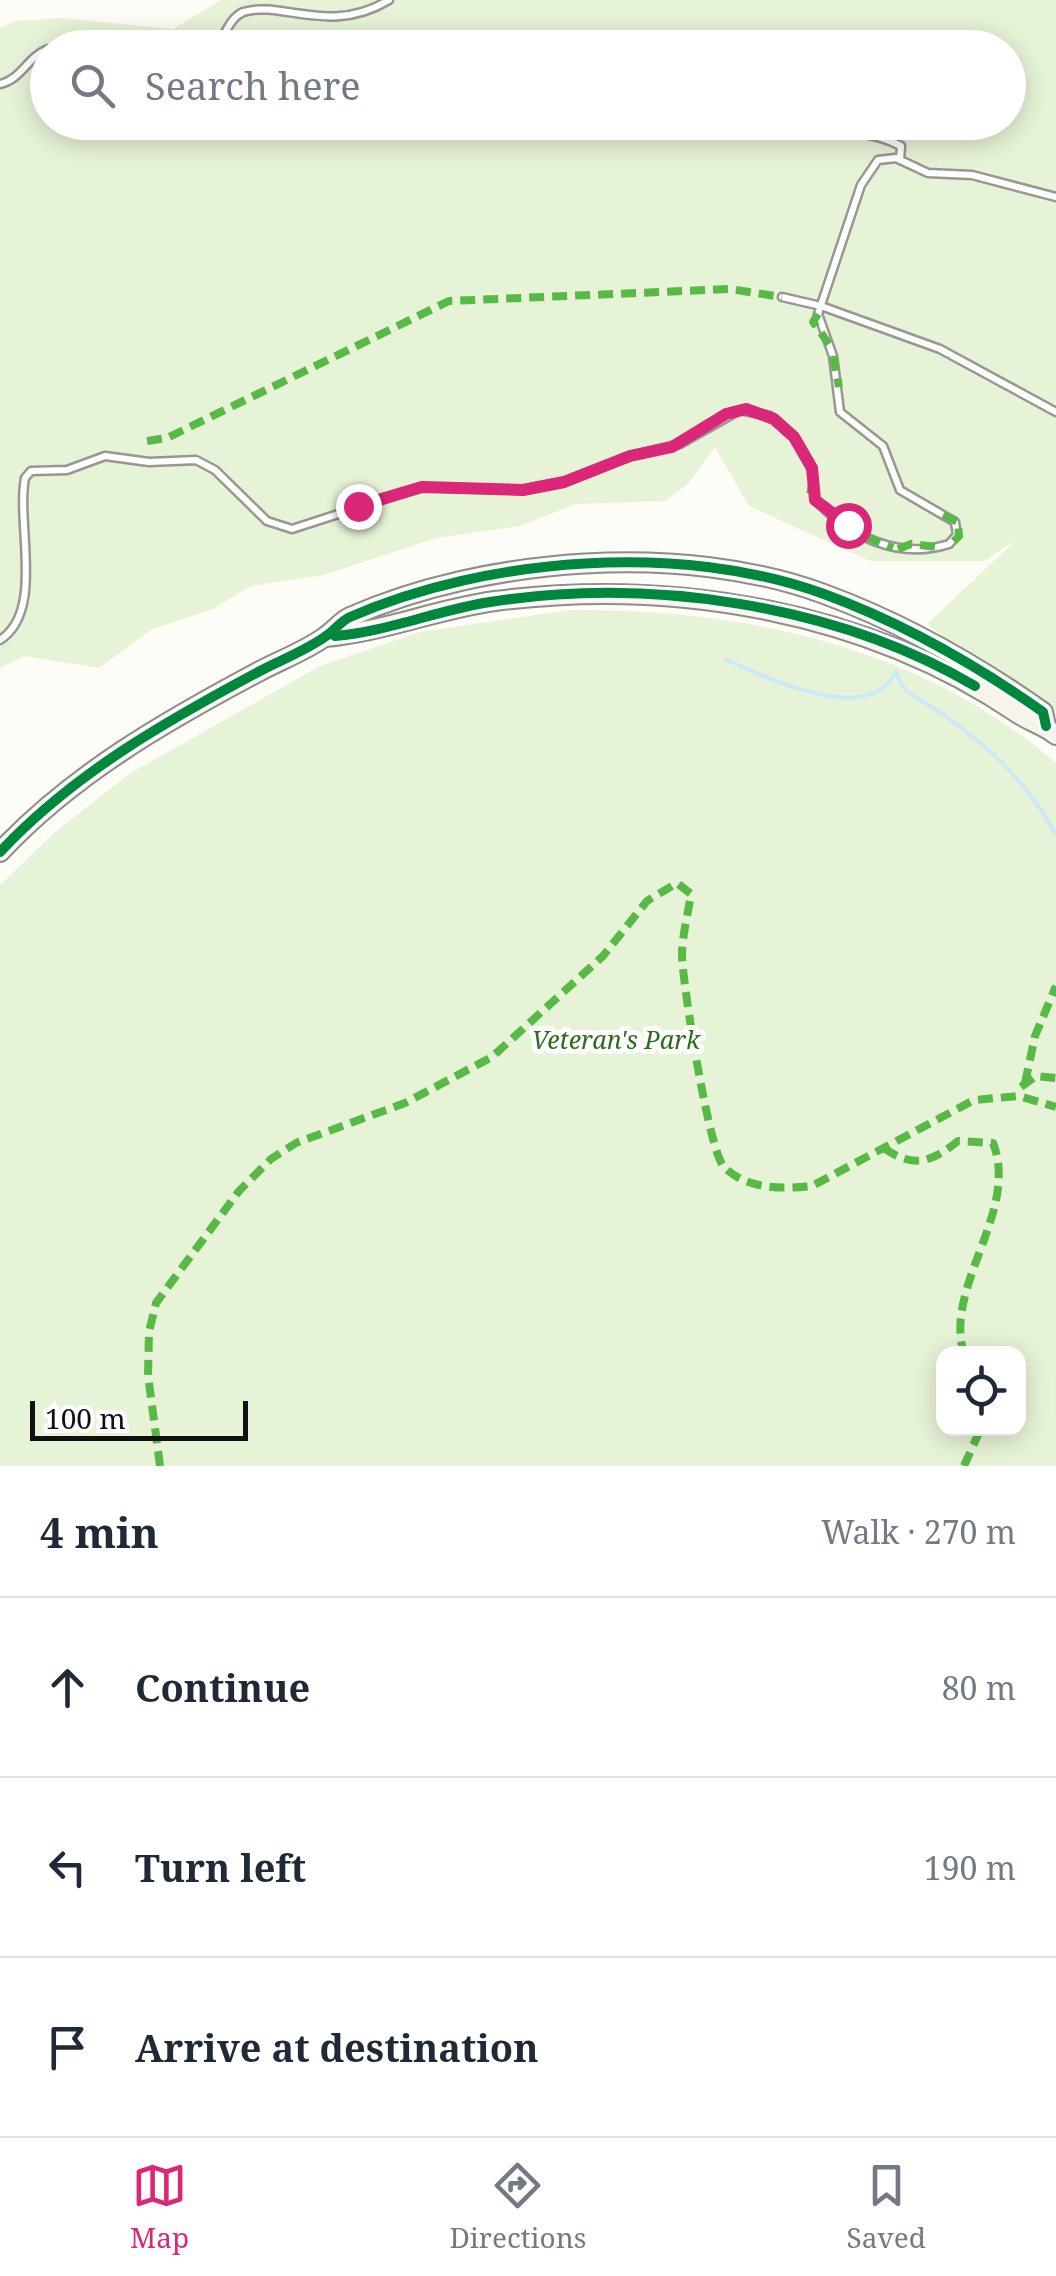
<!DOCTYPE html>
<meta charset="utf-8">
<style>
body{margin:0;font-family:"Noto Serif",serif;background:#f2f2f3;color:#1f2937}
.controls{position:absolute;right:30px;bottom:30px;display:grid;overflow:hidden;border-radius:20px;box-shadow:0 5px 25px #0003}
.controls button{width:90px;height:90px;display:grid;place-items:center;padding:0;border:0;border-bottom:2px solid #e0e1e3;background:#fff;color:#1f2937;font:50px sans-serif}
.scale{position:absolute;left:30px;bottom:25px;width:218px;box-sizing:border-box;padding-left:10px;border:5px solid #111;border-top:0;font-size:28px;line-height:35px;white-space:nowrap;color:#111;-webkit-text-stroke:8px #fff;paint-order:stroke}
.stop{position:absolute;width:30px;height:30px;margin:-22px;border:8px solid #db2777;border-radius:50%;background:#fff}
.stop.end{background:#db2777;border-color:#fff;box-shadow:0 2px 10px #0008}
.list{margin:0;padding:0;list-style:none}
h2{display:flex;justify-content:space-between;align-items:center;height:130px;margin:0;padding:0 40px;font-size:42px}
h2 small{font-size:32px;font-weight:400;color:#747a83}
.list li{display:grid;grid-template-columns:65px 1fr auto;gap:30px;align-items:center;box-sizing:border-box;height:180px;padding:0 40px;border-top:2px solid #e0e1e3}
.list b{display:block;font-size:38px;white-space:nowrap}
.list em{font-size:32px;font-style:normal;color:#747a83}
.icon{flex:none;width:55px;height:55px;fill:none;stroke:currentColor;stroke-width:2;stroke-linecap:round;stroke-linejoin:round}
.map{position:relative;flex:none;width:1056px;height:1466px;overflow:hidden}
.search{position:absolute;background:#fff;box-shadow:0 5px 25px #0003;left:30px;right:30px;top:30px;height:110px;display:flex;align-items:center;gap:25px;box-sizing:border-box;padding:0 35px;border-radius:55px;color:#747a83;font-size:38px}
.sheet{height:670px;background:#fff}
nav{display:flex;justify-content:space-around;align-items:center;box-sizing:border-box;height:140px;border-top:2px solid #e0e1e3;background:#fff;font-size:28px;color:#747a83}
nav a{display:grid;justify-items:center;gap:5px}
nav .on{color:#db2777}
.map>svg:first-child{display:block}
.green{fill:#e7f3d7;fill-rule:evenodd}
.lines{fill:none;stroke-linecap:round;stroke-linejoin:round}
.stream{stroke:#cde8f7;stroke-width:4}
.lane-casing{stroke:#979795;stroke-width:11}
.secondary-casing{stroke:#8e8d8b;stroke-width:22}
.lane{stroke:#fffffe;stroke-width:6}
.secondary{stroke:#f6f4eb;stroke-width:18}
.quiet{stroke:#58b947;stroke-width:8;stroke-dasharray:15 8;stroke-linecap:butt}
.cycleway-casing{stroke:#fff;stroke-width:16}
.cycleway{stroke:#00873e;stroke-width:10}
.route{stroke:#db2777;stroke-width:12}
.labels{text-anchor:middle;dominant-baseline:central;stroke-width:10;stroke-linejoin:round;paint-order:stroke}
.park-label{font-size:25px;font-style:italic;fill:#2f6b1f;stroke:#fff}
</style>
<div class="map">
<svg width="1056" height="1466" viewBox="0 0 1056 1466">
<rect width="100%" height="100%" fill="#fdfcf7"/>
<g class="green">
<path d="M 221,0 L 1056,0 L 1056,730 L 927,624 L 1016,540 L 984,561 L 870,561 L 749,506 L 715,447 L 688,484 L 665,501 L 576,504 L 520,526 L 436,538 L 324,575 L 251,586 L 213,609 L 151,630 L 99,668 L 24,656 L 0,668 L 0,28 L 16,21 L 62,18 L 173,29 ZM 48,48 L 1008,48 L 1008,122 L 48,122 Z"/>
<path d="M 570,610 C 743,608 922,647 1056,763 L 1056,1466 L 0,1466 L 0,885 L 54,833 L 129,774 L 320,666 L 420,632 ZM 944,1354 L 1018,1354 L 1018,1428 L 944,1428 Z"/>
</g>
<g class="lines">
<g class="stream">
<path d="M 725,659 C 765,677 864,726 894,675"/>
<path d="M 896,671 C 899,692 923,701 940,712 C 990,747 1025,780 1056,834"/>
</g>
<g class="lane-casing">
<g id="lane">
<polyline points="54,48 136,48"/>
<path d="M 214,48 C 226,37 228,19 243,12 C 282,0 330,36 389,0"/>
<path d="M 0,84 C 21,80 27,57 48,49"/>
<path d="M 751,122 C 801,135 853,122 901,146 L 900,160"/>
<polyline points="782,297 821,306 940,349 1056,412"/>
<path d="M 0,640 C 45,611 16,525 25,478 L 31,471 L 67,470 L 105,456 L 149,462 L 196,460 L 215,470 L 267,521 L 292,529 L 422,487 L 523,490 L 565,482 L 630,456 L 680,444 L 740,410 L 770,416 L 794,437 L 812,469 L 815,499 C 849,537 899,560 949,544 L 957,535 L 955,522 L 900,490 L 883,446 L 840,412 L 833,356 L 818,314 L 861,185 L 878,160 L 896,158 L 928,173 L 972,175 L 1056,197"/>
</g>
</g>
<g class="secondary-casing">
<g id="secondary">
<path d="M 325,637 C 382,632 437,609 495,601 C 674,578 867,611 1017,713 C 1030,722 1044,725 1056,735"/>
<path d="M 0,852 C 73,774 166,721 260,671 C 281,660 307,650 326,636 C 335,630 341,621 350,617 C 486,557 683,542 824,594 C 903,623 975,664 1043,712 L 1046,726"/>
</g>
</g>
<use href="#lane" class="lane"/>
<use href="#secondary" class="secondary"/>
<g class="quiet">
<polyline points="818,314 813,322 829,344"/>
<polyline points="833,356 839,387"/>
<polyline points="779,423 797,442"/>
<polyline points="147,441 167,438 449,301 730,289 782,297"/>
<polyline points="813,479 810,495 818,503"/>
<polyline points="825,508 850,526"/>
<polyline points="943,515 958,522 959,536 953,542"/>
<polyline points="866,537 893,548"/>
<polyline points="898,549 911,544 936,547"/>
<polyline points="1025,1083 1035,1036 1056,986"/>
<polyline points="1021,1087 1036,1076 1056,1078"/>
<path d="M 884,1148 C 913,1169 932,1162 958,1141 L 993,1143 C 1020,1212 943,1286 964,1354"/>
<path d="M 160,1466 L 148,1375 L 149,1332 L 156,1303 L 239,1191 L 271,1159 L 296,1143 L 405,1103 L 492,1057 L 603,956 L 647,901 L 677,883 L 691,894 C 688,914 682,936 682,956 C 683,986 709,1152 724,1167 C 747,1190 783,1189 812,1186 L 974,1100 L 1019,1096 L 1056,1107"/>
<polyline points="964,1466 981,1428"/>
</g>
<g class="cycleway-casing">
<g id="cycleway">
<path d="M 335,636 C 386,632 438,610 490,602 C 649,577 835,604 975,686"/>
<path d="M 0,852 C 73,774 166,721 260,671 C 281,660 307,650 326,636 C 335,630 341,621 350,617 C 486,557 683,542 824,594 C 903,623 975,664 1043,712 L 1046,726"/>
</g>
</g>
<use href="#cycleway" class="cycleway"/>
</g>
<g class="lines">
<polyline class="route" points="358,506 422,487 523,490 564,482 630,456 672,447 726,414 746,409 774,419 794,437 812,468 815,500 848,525"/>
</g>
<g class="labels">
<g class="park-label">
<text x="616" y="1039">Veteran's Park</text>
</g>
</g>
</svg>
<div class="controls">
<button><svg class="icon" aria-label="locate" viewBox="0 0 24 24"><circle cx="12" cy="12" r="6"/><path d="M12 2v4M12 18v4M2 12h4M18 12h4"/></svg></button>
</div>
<div class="scale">100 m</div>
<div class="stop" style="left:848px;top:525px"></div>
<div class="stop end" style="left:358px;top:506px"></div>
<div class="search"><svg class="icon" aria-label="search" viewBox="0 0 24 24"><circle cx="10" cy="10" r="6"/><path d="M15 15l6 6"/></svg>Search here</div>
</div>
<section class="sheet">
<h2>4 min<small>Walk · 270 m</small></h2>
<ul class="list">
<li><svg class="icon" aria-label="ahead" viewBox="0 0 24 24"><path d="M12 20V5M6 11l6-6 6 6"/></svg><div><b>Continue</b></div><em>80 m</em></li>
<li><svg class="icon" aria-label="left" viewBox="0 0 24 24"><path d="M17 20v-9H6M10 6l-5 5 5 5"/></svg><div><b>Turn left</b></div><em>190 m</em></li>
<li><svg class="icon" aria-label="arrive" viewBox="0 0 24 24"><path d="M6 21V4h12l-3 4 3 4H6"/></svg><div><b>Arrive at destination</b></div></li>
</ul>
</section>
<nav>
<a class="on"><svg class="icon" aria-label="map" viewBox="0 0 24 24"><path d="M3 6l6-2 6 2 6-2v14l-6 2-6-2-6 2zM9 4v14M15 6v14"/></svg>Map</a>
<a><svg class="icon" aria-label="directions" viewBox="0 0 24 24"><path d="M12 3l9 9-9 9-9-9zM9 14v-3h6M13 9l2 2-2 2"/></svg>Directions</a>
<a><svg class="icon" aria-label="saved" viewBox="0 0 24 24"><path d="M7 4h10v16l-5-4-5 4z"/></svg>Saved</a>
</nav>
